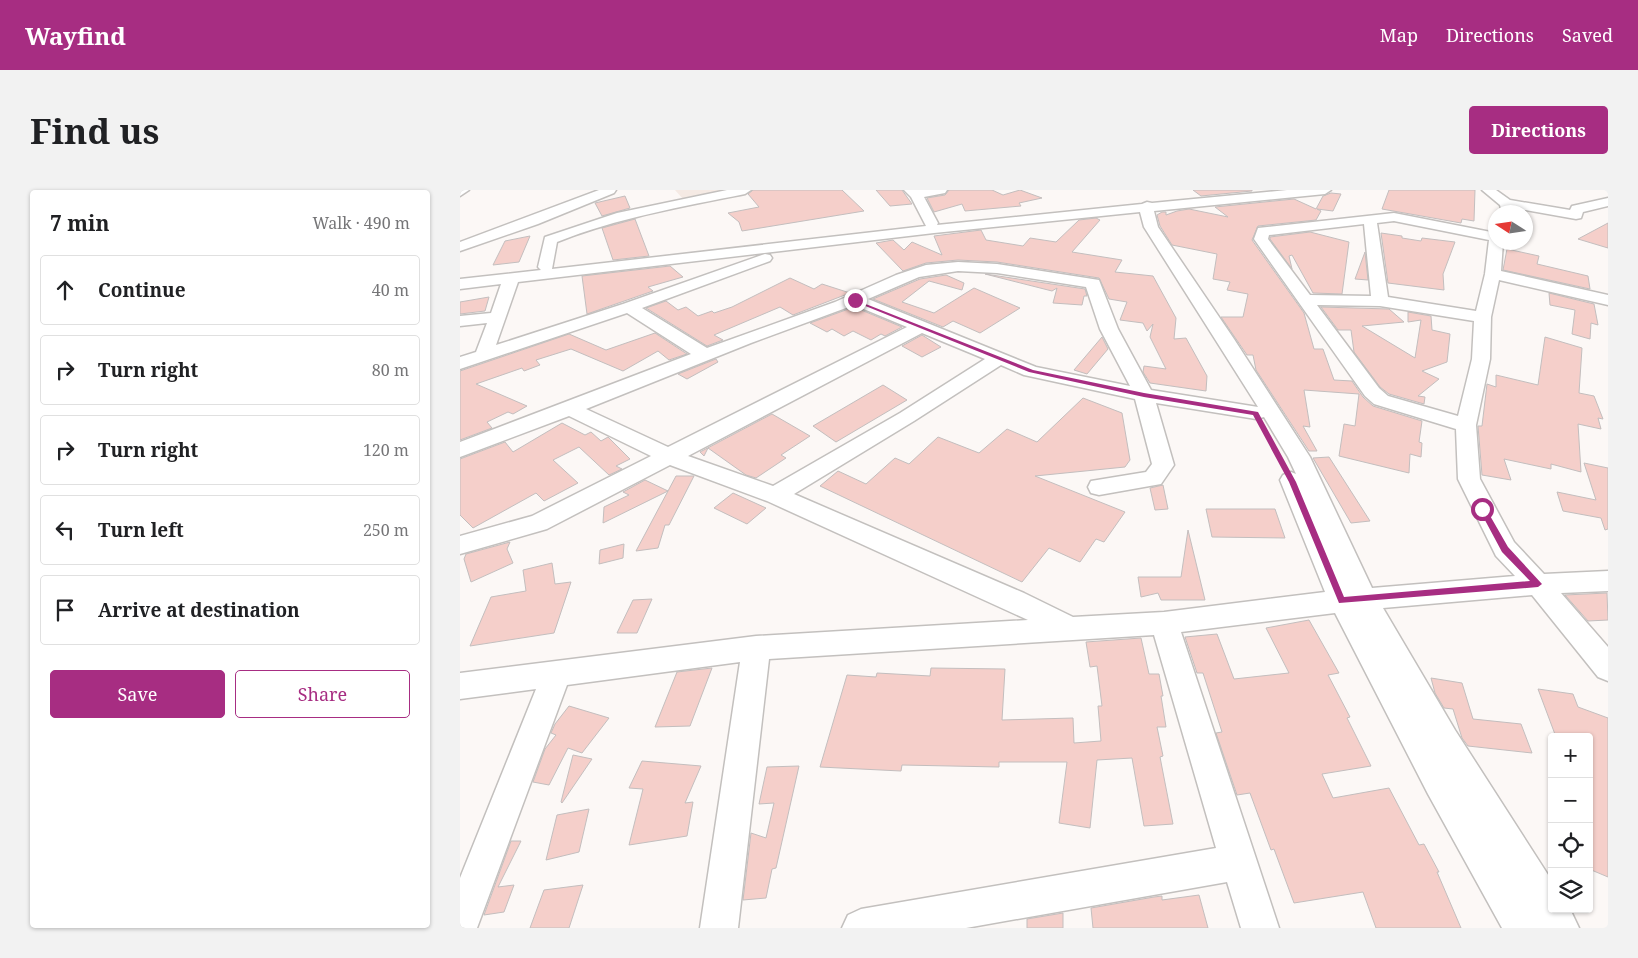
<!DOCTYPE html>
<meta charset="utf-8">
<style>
body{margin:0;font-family:"Noto Serif",serif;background:#f2f2f2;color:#202124}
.controls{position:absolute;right:15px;bottom:15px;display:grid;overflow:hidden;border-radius:5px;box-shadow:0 1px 4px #0004}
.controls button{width:45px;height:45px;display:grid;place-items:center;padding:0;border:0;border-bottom:1px solid #e0e0e0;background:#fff;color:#202124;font:25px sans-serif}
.compass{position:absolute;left:1028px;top:15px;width:45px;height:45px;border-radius:50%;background:#fff;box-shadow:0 1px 4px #0004;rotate:282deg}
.stop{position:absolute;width:15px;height:15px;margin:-11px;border:4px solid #a72d82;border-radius:50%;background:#fff}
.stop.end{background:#a72d82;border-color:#fff;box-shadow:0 1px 5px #0008}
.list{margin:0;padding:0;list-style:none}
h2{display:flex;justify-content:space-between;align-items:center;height:65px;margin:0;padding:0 20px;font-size:21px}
h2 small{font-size:16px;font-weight:400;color:#757577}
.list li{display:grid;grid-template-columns:32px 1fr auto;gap:15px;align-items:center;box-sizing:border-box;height:70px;margin:0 10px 10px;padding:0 10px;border:1px solid #e0e0e0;border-radius:5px}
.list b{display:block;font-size:19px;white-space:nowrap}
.list em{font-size:16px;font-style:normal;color:#757577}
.actions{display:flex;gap:10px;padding:15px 20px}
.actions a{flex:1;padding:11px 0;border:1px solid #a72d82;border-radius:5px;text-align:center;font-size:18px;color:#a72d82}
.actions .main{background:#a72d82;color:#fff}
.icon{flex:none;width:28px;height:28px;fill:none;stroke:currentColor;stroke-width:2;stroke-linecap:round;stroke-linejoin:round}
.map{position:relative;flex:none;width:1148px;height:738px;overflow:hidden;border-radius:5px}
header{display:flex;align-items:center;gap:30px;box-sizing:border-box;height:70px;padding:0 25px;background:#a72d82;color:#fff}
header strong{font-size:24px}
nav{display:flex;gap:28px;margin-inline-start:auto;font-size:18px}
.intro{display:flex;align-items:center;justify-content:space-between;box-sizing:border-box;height:120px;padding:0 30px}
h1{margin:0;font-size:35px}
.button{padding:12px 22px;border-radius:5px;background:#a72d82;color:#fff;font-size:18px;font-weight:700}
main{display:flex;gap:30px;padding:0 30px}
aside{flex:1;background:#fff;border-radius:5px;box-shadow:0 1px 4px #0004}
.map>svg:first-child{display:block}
.built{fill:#f5eae4}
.building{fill:#f5cfca;stroke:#c3bebe}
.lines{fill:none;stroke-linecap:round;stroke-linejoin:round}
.minor-casing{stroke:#c3c0be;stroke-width:3}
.minor{fill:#fff;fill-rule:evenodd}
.route{fill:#a72d82}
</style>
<header>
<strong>Wayfind</strong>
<nav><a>Map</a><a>Directions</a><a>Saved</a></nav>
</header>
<div class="intro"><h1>Find us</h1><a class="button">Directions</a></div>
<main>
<aside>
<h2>7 min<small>Walk · 490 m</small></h2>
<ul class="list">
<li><svg class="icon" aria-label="ahead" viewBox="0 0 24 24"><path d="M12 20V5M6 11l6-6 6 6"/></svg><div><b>Continue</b></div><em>40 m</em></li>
<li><svg class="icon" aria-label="right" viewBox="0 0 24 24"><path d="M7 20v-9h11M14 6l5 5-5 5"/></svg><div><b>Turn right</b></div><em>80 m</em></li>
<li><svg class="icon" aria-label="right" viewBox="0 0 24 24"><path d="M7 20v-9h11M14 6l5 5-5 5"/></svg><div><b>Turn right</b></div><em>120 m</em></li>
<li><svg class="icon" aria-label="left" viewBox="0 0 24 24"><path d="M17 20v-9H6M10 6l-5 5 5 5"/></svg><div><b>Turn left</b></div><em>250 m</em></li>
<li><svg class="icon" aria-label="arrive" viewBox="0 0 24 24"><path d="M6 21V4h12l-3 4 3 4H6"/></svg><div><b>Arrive at destination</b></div></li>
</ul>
<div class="actions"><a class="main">Save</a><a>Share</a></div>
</aside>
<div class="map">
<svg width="1148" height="738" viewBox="0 0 1148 738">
<rect width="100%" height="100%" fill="#fcf8f6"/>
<polygon class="built" points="215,0 268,0 223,9"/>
<g class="building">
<polygon points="293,0 382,0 404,21 282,41 279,32 268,23 299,17 288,4"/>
<polygon points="416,0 442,0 452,14 430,16"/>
<polygon points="489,0 532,0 543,5 560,0 582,8 559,13 561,16 505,21 502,14 474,22 467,8 485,5"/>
<polygon points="733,0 792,0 792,1 741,6"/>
<polygon points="929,0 1015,0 1014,31 1002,29 1001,33 922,19"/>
<polygon points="871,3 881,4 873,21 857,19 861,21 856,30 798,36 792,50 844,123 854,159 863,159 874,190 892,191 903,207 913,216 962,231 959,252 962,253 961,267 950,264 949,283 879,266 884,234 895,236 899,204 844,200 850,237 843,236 857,261 849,261 796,180 793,165 787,165 761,127 783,127 788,104 767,100 770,92 753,89 757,64 712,55 700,36 697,25 702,22 706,22 706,25 717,21 729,19 768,27 755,17 834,9 856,19 863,6"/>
<polygon points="165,6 170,18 142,26 135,13"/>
<polygon points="636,28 640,30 612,62 662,70 655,82 693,86 716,128 714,149 726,148 747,186 746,201 690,193 683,182 684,176 706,179 690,147 693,134 687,141 683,133 660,130 667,112 649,109 639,88 537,72 498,70 466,73 443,81 416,53 433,50 444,60 452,52 482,65 474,46 521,40 526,50 563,56 570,48 596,52 619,30"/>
<polygon points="175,29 189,66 153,70 142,38"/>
<polygon points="1148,33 1148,58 1118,49"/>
<polygon points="850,42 889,52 882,104 853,103 832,65 829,66 832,79 810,49 810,47"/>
<polygon points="921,43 942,46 942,48 961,51 962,48 995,52 983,84 984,100 928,93"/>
<polygon points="70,46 59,72 33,75 45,51"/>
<polygon points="1047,59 1079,66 1077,74 1128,86 1130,99 1043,80"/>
<polygon points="905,62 908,90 895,89"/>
<polygon points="210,76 223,87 188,97 193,101 127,124 122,86"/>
<polygon points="525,84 625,99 627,106 624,106 622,115 593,113 597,98 592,101"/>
<polygon points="486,85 504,93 502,100 469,91 442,112 474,123 514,98 560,118 520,143 493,131 483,137 413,109 460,89"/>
<polygon points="330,88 354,99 362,94 390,103 333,125 320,117 254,145 263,150 247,156 186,118 206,111 218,120 226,117 238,126 252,121 254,123 272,117"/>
<polygon points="1089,103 1134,114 1138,135 1131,133 1130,149 1112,144 1115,120 1090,115"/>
<polygon points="29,107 25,121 0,124 0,112"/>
<polygon points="394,117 442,137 425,146 421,144 411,150 393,141 384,146 372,139 367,142 350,133"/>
<polygon points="861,117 929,119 944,132 902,136 955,168 961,130 948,132 948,122 971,126 972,140 990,144 987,172 962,181 979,189 958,206 965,207 964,214 929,204 920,197 894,162 891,140 878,140"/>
<polygon points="195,143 227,164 209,170 198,161 163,181 111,159 76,170 80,175 64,181 62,178 16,194 67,216 53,224 48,222 27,232 32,238 0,250 0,181 109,144 146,160"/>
<polygon points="462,145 481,157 462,167 442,156"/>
<polygon points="642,147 648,159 627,184 614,180"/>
<polygon points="1085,147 1122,158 1119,203 1134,206 1143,229 1138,228 1141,239 1118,234 1121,282 1091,274 1091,279 1044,269 1051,290 1022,285 1018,236 1022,236 1027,194 1036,197 1036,185 1078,195"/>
<polygon points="256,169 258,172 227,189 218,184"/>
<polygon points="423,195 447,210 376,252 353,236"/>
<polygon points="623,208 662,223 670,270 665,277 575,286 665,322 644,352 636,349 620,372 589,358 562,392 360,296 378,281 406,294 435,268 449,274 478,247 519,263 547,239 577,252"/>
<polygon points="312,224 350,246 321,265 326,268 296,288 286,285 248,258 244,266 240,262"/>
<polygon points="102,233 125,245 131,242 141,251 148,247 170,269 156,276 162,279 149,285 119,257 93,270 118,293 84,311 76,303 13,338 0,325 0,269 45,252 53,262"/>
<polygon points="869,267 910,331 891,333 853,268"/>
<polygon points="1124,273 1148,278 1148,339 1145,340 1141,328 1103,321 1097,302 1136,310"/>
<polygon points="216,286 234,286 209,335 205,335 198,358 176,361 208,301 143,333 144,317 169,305 163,302 185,290 208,301"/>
<polygon points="703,295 708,319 695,320 690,298"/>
<polygon points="273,303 306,318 287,334 254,318"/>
<polygon points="746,319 815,319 825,348 752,347"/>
<polygon points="728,340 745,410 701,410 698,403 681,407 678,387 721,387"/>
<polygon points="50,352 47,359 53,373 11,392 4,369 6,364"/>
<polygon points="164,354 163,368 139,374 140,360"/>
<polygon points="92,373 95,394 111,392 94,443 10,456 31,407 66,401 63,380"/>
<polygon points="1147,403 1148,430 1128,431 1105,405"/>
<polygon points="192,409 177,443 157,443 173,410"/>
<polygon points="849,430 879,483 868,485 890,527 887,528 911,576 862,584 873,608 929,598 959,655 964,654 979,682 977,682 1001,738 916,738 903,702 834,713 814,659 811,660 790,603 777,605 756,543 762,542 743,483 737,483 725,447 757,444 774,489 829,483 806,438"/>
<polygon points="681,448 689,484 699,484 703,506 701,506 706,537 697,537 703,566 700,567 713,634 684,636 672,568 637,570 630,638 599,633 607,572 539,572 539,577 442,575 441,581 360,577 387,485 416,487 417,483 470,486 471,478 545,479 542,530 613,528 614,553 641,551 638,516 642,516 637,476 630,477 626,452"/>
<polygon points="252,478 230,536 195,537 217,482"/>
<polygon points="971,488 1002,493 1013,529 1061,534 1072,563 1008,556 1002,548 993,519 984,518 975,503"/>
<polygon points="1078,499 1113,504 1118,517 1148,528 1148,687 1129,679 1129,547 1096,547"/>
<polygon points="109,516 149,528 122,563 108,558 89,595 73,592 85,559 96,545 91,543 95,534"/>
<polygon points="113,565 132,569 102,613 101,612"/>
<polygon points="182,571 241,576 225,613 233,612 227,646 169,655 183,599 169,598"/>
<polygon points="339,576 316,678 312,679 306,708 283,710 291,643 306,648 314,613 299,614 307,577"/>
<polygon points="129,619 119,662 86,670 97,625"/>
<polygon points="51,651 61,651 38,697 54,695 44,722 24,725"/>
<polygon points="123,695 109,738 70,738 84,700"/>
<polygon points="739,705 748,738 633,738 631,718 694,707 702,706 702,710"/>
<polygon points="603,723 603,738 567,738 567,729"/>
</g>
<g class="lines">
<g class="minor-casing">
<g id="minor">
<polygon points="0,0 9,0 0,6"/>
<polygon points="139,0 156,0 154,3 78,34 0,61 0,52"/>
<path d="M 267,0 L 291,0 L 285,4 C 221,17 157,28 97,52 L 92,79 L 466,36 L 451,7 L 444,0 L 487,0 L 485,3 L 464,7 L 478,33 L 477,35 L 682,14 L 687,12 L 692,13 L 827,0 L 871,0 L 865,4 L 694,21 L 698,37 L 774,149 L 850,267 L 912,398 L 1055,386 L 1036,366 L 998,289 L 996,239 L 914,214 L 905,206 L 794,49 L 798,38 L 934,23 L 1036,43 L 1036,52 L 1043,52 L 1041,81 L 1148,105 L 1148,115 L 1039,90 L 1031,127 L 1030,169 L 1016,235 L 1020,289 L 1054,352 L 1084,384 L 1148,381 L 1148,401 L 1101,403 L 1148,457 L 1148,491 L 1138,487 L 1072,405 L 923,418 L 995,540 L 1092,691 L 1092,719 L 1110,719 L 1119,738 L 1042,738 L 968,604 L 875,423 L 721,442 L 819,738 L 781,738 L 767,692 L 506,738 L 382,738 L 388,725 L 401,719 L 756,658 L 694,445 L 309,469 L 278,738 L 240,738 L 280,472 L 107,495 L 17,738 L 0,738 L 0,688 L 76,499 L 0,509 L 0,483 L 296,446 L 568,430 L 307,311 L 210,275 L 87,339 L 0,364 L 0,346 L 72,326 L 191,266 L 109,226 L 0,267 L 0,252 L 231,164 L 167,123 L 0,179 L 0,167 L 16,162 L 27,133 L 0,136 L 0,126 L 31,123 L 41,94 L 0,99 L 0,89 L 81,80 L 78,77 L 85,47 L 157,23 ZM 680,22 L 684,37 L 798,217 L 691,200 L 658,139 L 639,90 L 537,74 L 498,72 L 466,75 L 436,85 L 375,112 L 247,158 L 182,118 L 310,71 L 312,68 L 310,65 L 305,64 L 163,114 L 36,155 L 58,92 L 474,43 ZM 934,31 L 1029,50 L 1025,84 L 1016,121 L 928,107 L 917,33 ZM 904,34 L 911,106 L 850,105 L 808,49 L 809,45 ZM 498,81 L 537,83 L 626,97 L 640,139 L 670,196 L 576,177 L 408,109 L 459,87 ZM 394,115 L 447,137 L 208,257 L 126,219 L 291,153 ZM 857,115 L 920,116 L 1014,131 L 1012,169 L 998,226 L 928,206 L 919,198 ZM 462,143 L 525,169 L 440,223 L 313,296 L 228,266 ZM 541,175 L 564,185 L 675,209 L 692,274 L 686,282 L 631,291 L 628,297 L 631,303 L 639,305 L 701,294 L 714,275 L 696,213 L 796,229 L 804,227 L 828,267 L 836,284 L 831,282 L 823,285 L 820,290 L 865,402 L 704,422 L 613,427 L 564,403 L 334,304 L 454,231 Z"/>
<polygon points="1022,0 1036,0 1050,10 1110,20 1112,16 1148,8 1148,16 1123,22 1121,28 1116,29 1054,18 1054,22 1042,22 1040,15"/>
</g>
</g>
<use href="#minor" class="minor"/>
</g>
<polygon class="route" points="393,109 573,180 684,203 798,222 836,292 884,407 1070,391 1042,362 1019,319 1022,317 1025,317 1048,357 1082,394 1078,397 879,413 829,292 793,225 684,207 569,182 393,111"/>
</svg>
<div class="controls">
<button>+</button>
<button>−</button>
<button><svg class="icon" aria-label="locate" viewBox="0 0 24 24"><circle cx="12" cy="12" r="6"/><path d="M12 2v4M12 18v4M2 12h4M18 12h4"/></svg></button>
<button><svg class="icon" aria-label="layers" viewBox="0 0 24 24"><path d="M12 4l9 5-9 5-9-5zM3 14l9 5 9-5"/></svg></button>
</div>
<svg class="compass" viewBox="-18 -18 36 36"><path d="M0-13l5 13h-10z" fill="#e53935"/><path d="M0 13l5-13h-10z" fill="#757577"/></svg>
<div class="stop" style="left:1022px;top:319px"></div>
<div class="stop end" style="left:395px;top:110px"></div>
</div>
</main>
